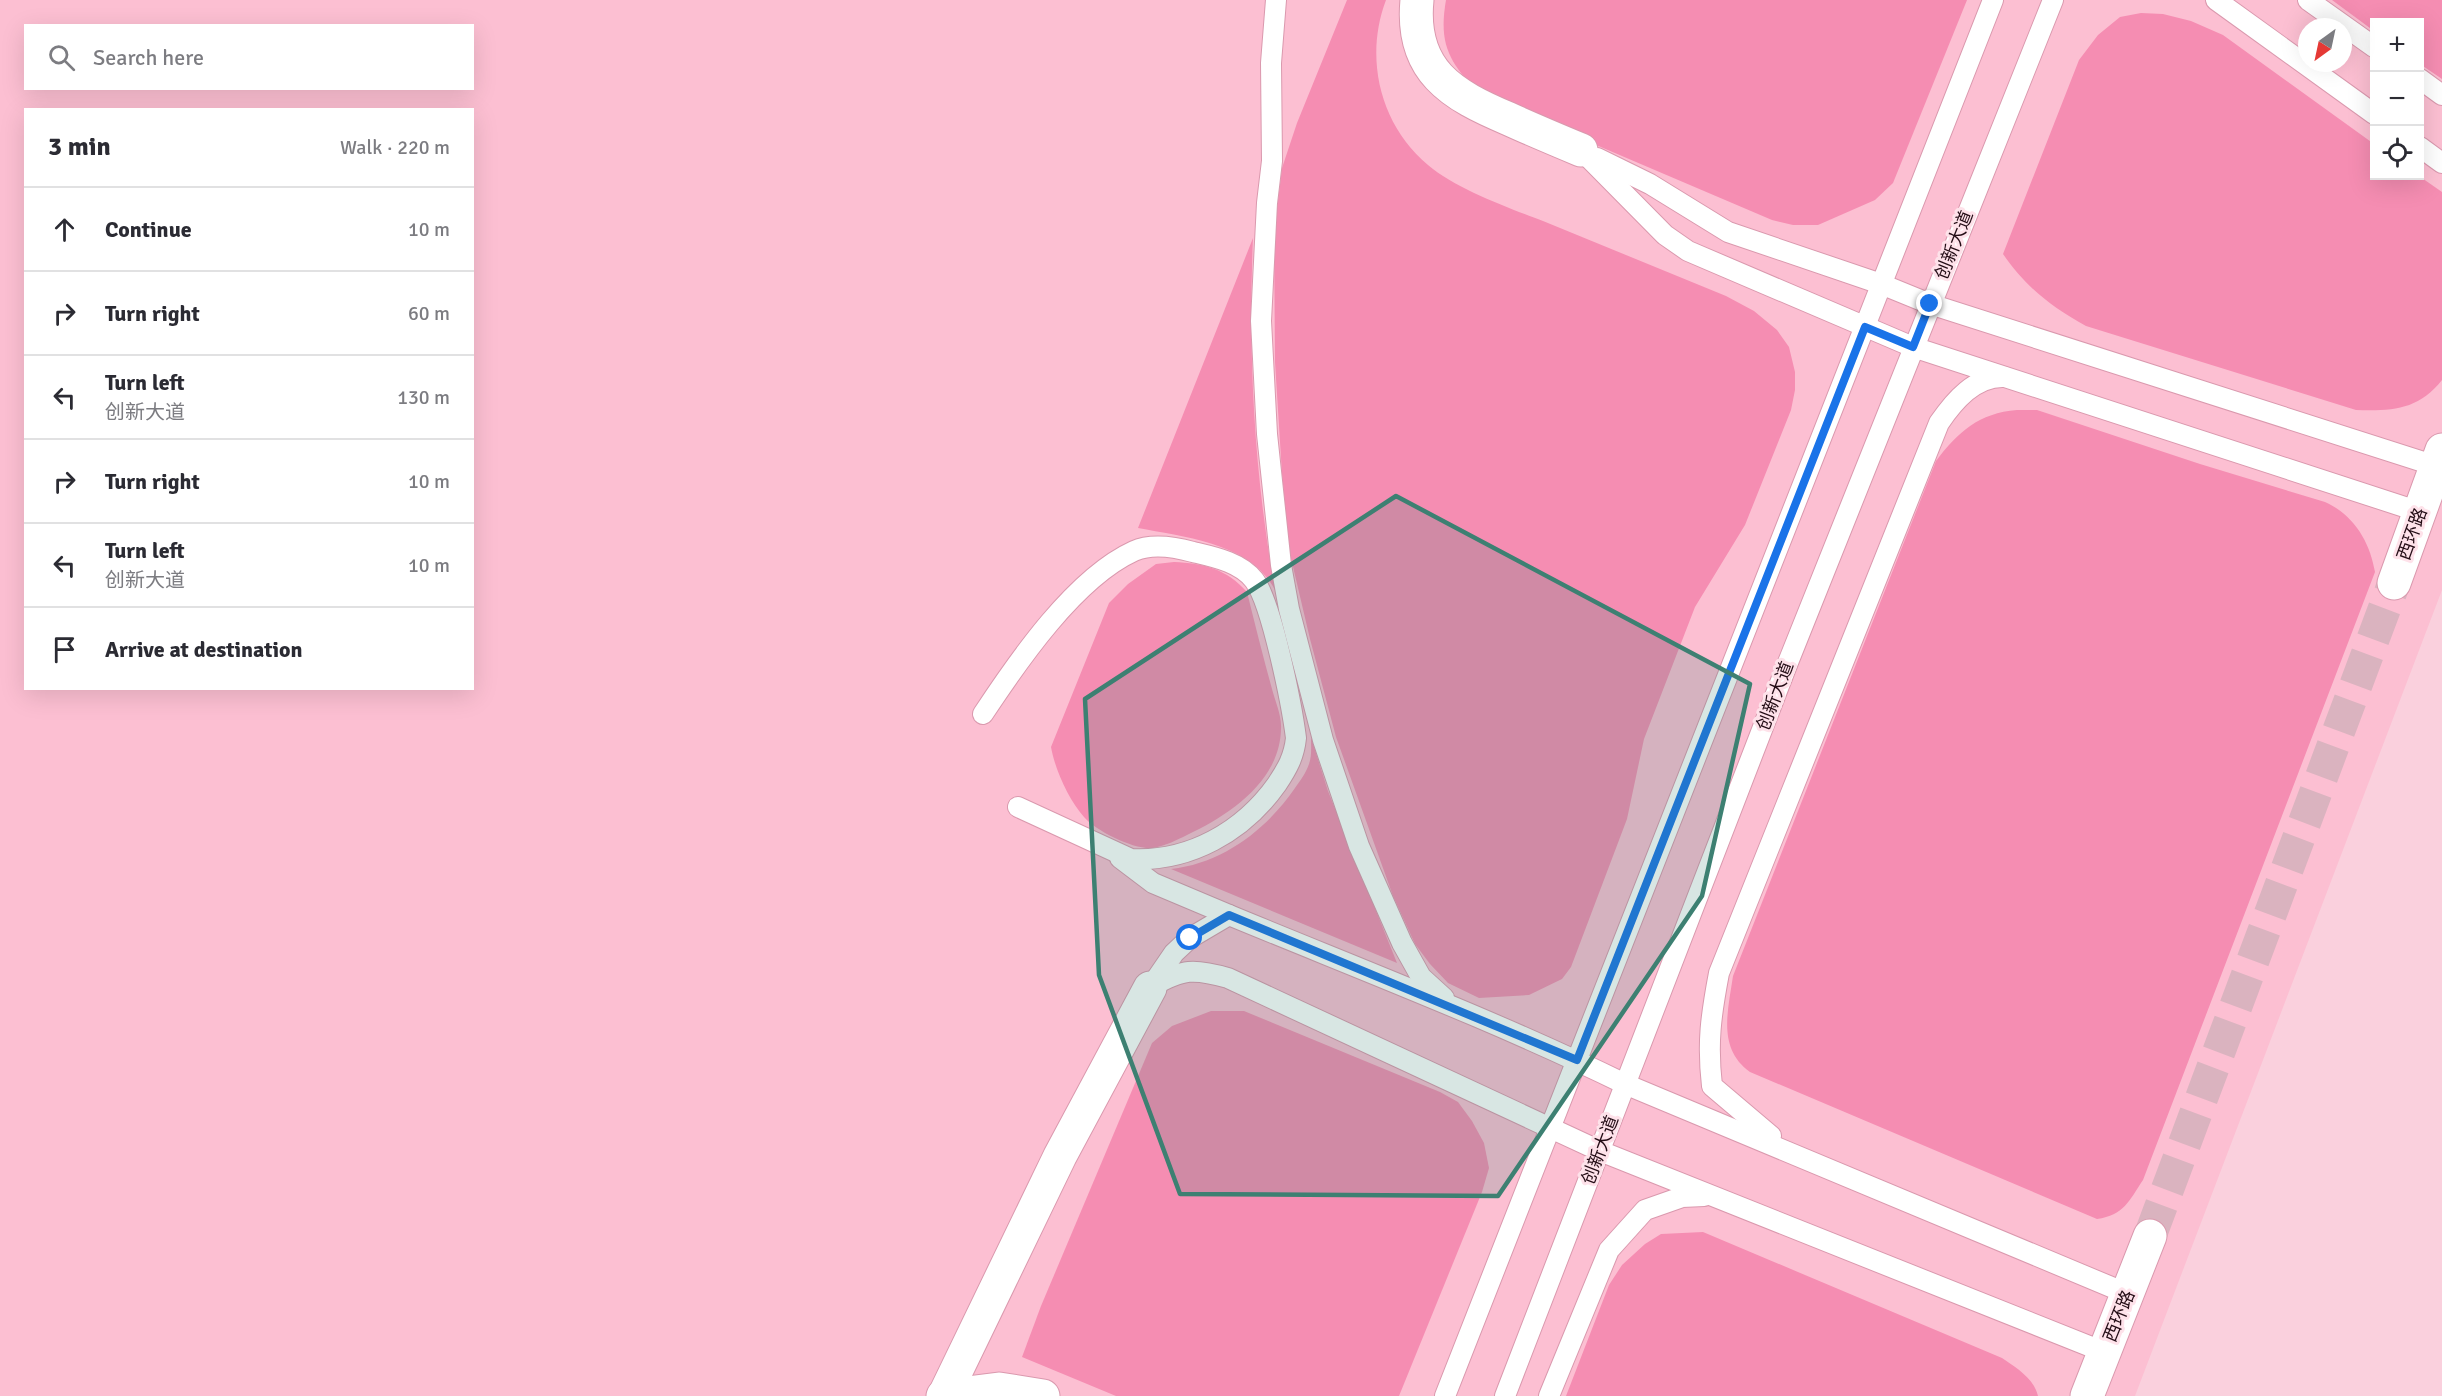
<!DOCTYPE html>
<meta charset="utf-8">
<style>
body{margin:0;font-family:Signika,"Noto Sans SC",sans-serif;background:#f2f2f3;color:#2b2b33}
.controls{position:absolute;right:18px;top:18px;display:grid;overflow:hidden;border-radius:0px;box-shadow:0 6px 24px #0002}
.controls button{width:54px;height:54px;display:grid;place-items:center;padding:0;border:0;border-bottom:2px solid #e1e1e2;background:#fff;color:#2b2b33;font:30px sans-serif}
.compass{position:absolute;left:2298px;top:18px;width:54px;height:54px;border-radius:50%;background:#fff;box-shadow:0 6px 24px #0002;rotate:213deg}
.stop{position:absolute;width:18px;height:18px;margin:-14px;border:4px solid #1a73e8;border-radius:50%;background:#fff}
.stop.end{background:#1a73e8;border-color:#fff;box-shadow:0 2px 6px #0008}
.list{margin:0;padding:0;list-style:none}
h2{display:flex;justify-content:space-between;align-items:center;height:78px;margin:0;padding:0 24px;font-size:26px}
h2 small{font-size:20px;font-weight:400;color:#7c7c81}
.list li{display:grid;grid-template-columns:39px 1fr auto;gap:18px;align-items:center;box-sizing:border-box;height:84px;padding:0 24px;border-top:2px solid #e1e1e2}
.list b{display:block;font-size:22px;white-space:nowrap}
.list p{margin:0;font-size:20px;white-space:nowrap;color:#7c7c81}
.list em{font-size:20px;font-style:normal;color:#7c7c81}
.icon{flex:none;width:33px;height:33px;fill:none;stroke:currentColor;stroke-width:2;stroke-linecap:round;stroke-linejoin:round}
.map{position:relative;flex:none;width:2442px;height:1396px;overflow:hidden}
.search{position:absolute;background:#fff;box-shadow:0 6px 24px #0002;left:24px;top:24px;width:450px;height:66px;display:flex;align-items:center;gap:15px;box-sizing:border-box;padding:0 21px;border-radius:0px;color:#7c7c81;font-size:22px}
.panel{position:absolute;background:#fff;box-shadow:0 6px 24px #0002;left:24px;top:108px;width:450px;height:582px;border-radius:0px}
.map>svg:first-child{display:block}
.built{fill:#fcbfd2;fill-rule:evenodd}
.green{fill:#f58db2}
.lines{fill:none;stroke-linecap:round;stroke-linejoin:round}
.street-tunnel{stroke:#dab3bf;stroke-width:33;stroke-dasharray:33 16;stroke-linecap:butt}
.lane-casing{stroke:#da99ae;stroke-width:22}
.street-casing{stroke:#da99ae;stroke-width:35}
.lane{stroke:#fff;stroke-width:20}
.street{stroke:#fff;stroke-width:33}
.route{stroke:#1a73e8;stroke-width:8}
.marked{fill:#3d8072;fill-opacity:0.2;stroke:#3d8072;stroke-width:4.5;stroke-linejoin:round}
.labels{text-anchor:middle;dominant-baseline:central;stroke-width:6;stroke-linejoin:round;paint-order:stroke}
.street-label{font-size:18px;fill:#230c15;stroke:#fee2ea}
</style>
<div class="map">
<svg width="2442" height="1396" viewBox="0 0 2442 1396">
<rect width="100%" height="100%" fill="#fad0dd"/>
<path class="built" d="M 0,0 L 2442,0 L 2442,590 L 2135,1396 L 0,1396 ZM 2374,22 L 2420,22 L 2420,176 L 2374,176 ZM 26,26 L 472,26 L 472,88 L 26,88 ZM 2307,27 L 2343,27 L 2343,63 L 2307,63 ZM 26,110 L 472,110 L 472,688 L 26,688 Z"/>
<g class="green">
<path d="M 1347,0 L 1386,0 C 1364,58 1380,125 1428,165 C 1456,189 1509,208 1543,221 C 1604,246 1665,271 1726,296 L 1754,311 L 1777,330 L 1789,347 L 1795,372 L 1795,390 L 1791,410 L 1745,525 L 1695,607 L 1644,739 L 1627,819 L 1571,967 L 1562,979 L 1529,995 L 1479,998 L 1448,983 L 1430,964 L 1415,944 L 1393,896 L 1336,737 L 1310,639 L 1290,554 L 1282,474 L 1275,362 L 1274,233 L 1282,168 L 1297,123 Z"/>
<path d="M 1446,0 L 1967,0 L 1893,183 L 1875,200 L 1818,225 L 1793,225 L 1772,220 L 1481,96 C 1450,63 1438,46 1446,0 Z"/>
<polygon points="2332,0 2442,0 2442,79 2420,64 2420,22 2374,22 2374,31"/>
<path d="M 2141,13 L 2163,14 L 2191,21 L 2223,35 L 2374,144 L 2374,176 L 2419,176 L 2442,192 L 2442,380 C 2418,410 2393,411 2356,410 L 2086,326 C 2050,306 2026,287 2003,254 L 2079,60 L 2098,35 L 2120,17 Z"/>
<path d="M 1253,238 C 1248,355 1254,473 1275,590 C 1251,543 1184,537 1138,528 Z"/>
<path d="M 2017,410 L 2037,410 L 2200,464 L 2325,502 C 2354,515 2370,542 2375,572 L 2143,1180 C 2129,1201 2124,1215 2097,1219 L 1750,1072 C 1717,1048 1728,1011 1733,976 L 1936,461 C 1958,432 1979,413 2017,410 Z"/>
<path d="M 1174,562 C 1203,563 1227,569 1247,592 C 1255,624 1263,657 1272,689 C 1275,701 1282,716 1281,729 C 1280,781 1230,815 1187,835 C 1177,840 1165,846 1153,848 C 1134,850 1096,831 1084,817 C 1069,800 1055,770 1051,747 L 1109,603 L 1128,584 L 1156,564 Z"/>
<path d="M 1311,737 L 1328,791 L 1397,963 L 1171,869 C 1223,863 1266,830 1295,788 C 1300,781 1306,773 1309,764 C 1312,756 1311,746 1311,737 Z"/>
<polygon points="1211,1011 1244,1011 1440,1092 1458,1102 1472,1121 1484,1143 1489,1168 1482,1192 1399,1396 1116,1396 1022,1357 1041,1306 1152,1043 1172,1026"/>
<path d="M 1703,1232 L 2002,1358 C 2015,1367 2034,1378 2038,1396 L 1566,1396 L 1609,1285 L 1622,1265 L 1645,1244 L 1661,1234 Z"/>
</g>
<g class="lines">
<polyline class="street-tunnel" points="2150,1236 2394,583"/>
<g class="lane-casing">
<g id="lane">
<polyline points="1276,0 1271,63 1272,161 1267,203 1261,321 1267,434 1281,565 1289,609 1323,740 1359,846 1402,943 1421,977 1444,998"/>
<polyline points="2216,0 2374,114"/>
<polyline points="2308,0 2374,47"/>
<polyline points="2420,79 2442,95"/>
<polyline points="2420,147 2442,163"/>
<polyline points="1581,150 1665,235 1688,251 1913,347 2420,512"/>
<polyline points="1597,158 1650,184 1728,232 1881,284 1930,304 2436,466"/>
<path d="M 983,714 C 1018,661 1075,578 1134,551 C 1152,543 1175,547 1193,552 C 1214,557 1240,562 1254,580 C 1272,603 1292,707 1296,738 C 1294,757 1287,769 1277,784 C 1243,832 1189,862 1131,859 L 1018,807"/>
<polyline points="1120,858 1153,883 1229,915"/>
<path d="M 1152,986 C 1184,969 1193,968 1228,978 L 1600,1151 L 2104,1352"/>
<path d="M 1150,988 L 1174,953 L 1190,938 L 1229,915 C 1362,970 1496,1021 1625,1084 L 2128,1294"/>
<path d="M 1771,1136 L 1712,1086 C 1707,1043 1711,1015 1719,973 L 1939,423 C 1954,401 1975,376 2004,377"/>
<polyline points="1445,1396 1993,0"/>
<polyline points="1505,1396 1787,665 2053,0"/>
<polyline points="1549,1396 1609,1250 1645,1210 1682,1197 1704,1196"/>
</g>
</g>
<g class="street-casing">
<g id="street">
<path d="M 1417,0 C 1410,71 1452,95 1509,119 C 1533,130 1557,140 1581,150"/>
<polyline points="2394,583 2442,450"/>
<polyline points="945,1394 1060,1156 1150,988"/>
<polyline points="943,1396 999,1389 1043,1396"/>
<polyline points="2087,1396 2150,1236"/>
</g>
</g>
<use href="#lane" class="lane"/>
<use href="#street" class="street"/>
</g>
<g class="lines">
<polyline class="route" points="1190,938 1229,915 1577,1060 1865,327 1913,347 1930,304"/>
</g>
<path class="marked" d="M 1396,496 L 1750,684 L 1702,896 L 1498,1196 L 1180,1194 L 1099,975 L 1085,699 Z"/>
<g class="labels">
<g class="street-label">
<text transform="translate(1954 245) rotate(-68)">创新大道</text>
<text transform="translate(2412 534) rotate(-70)">西环路</text>
<text transform="translate(1775 696) rotate(-69)">创新大道</text>
<text transform="translate(1600 1150) rotate(-69)">创新大道</text>
<text transform="translate(2119 1316) rotate(-68)">西环路</text>
</g>
</g>
</svg>
<div class="controls">
<button>+</button>
<button>−</button>
<button><svg class="icon" aria-label="locate" viewBox="0 0 24 24"><circle cx="12" cy="12" r="6"/><path d="M12 2v4M12 18v4M2 12h4M18 12h4"/></svg></button>
</div>
<svg class="compass" viewBox="-18 -18 36 36"><path d="M0-13l5 13h-10z" fill="#e53935"/><path d="M0 13l5-13h-10z" fill="#7c7c81"/></svg>
<div class="stop" style="left:1190px;top:938px"></div>
<div class="stop end" style="left:1930px;top:304px"></div>
<div class="search"><svg class="icon" aria-label="search" viewBox="0 0 24 24"><circle cx="10" cy="10" r="6"/><path d="M15 15l6 6"/></svg>Search here</div>
<section class="panel">
<h2>3 min<small>Walk · 220 m</small></h2>
<ul class="list">
<li><svg class="icon" aria-label="ahead" viewBox="0 0 24 24"><path d="M12 20V5M6 11l6-6 6 6"/></svg><div><b>Continue</b></div><em>10 m</em></li>
<li><svg class="icon" aria-label="right" viewBox="0 0 24 24"><path d="M7 20v-9h11M14 6l5 5-5 5"/></svg><div><b>Turn right</b></div><em>60 m</em></li>
<li><svg class="icon" aria-label="left" viewBox="0 0 24 24"><path d="M17 20v-9H6M10 6l-5 5 5 5"/></svg><div><b>Turn left</b><p>创新大道</p></div><em>130 m</em></li>
<li><svg class="icon" aria-label="right" viewBox="0 0 24 24"><path d="M7 20v-9h11M14 6l5 5-5 5"/></svg><div><b>Turn right</b></div><em>10 m</em></li>
<li><svg class="icon" aria-label="left" viewBox="0 0 24 24"><path d="M17 20v-9H6M10 6l-5 5 5 5"/></svg><div><b>Turn left</b><p>创新大道</p></div><em>10 m</em></li>
<li><svg class="icon" aria-label="arrive" viewBox="0 0 24 24"><path d="M6 21V4h12l-3 4 3 4H6"/></svg><div><b>Arrive at destination</b></div></li>
</ul>
</section>
</div>
